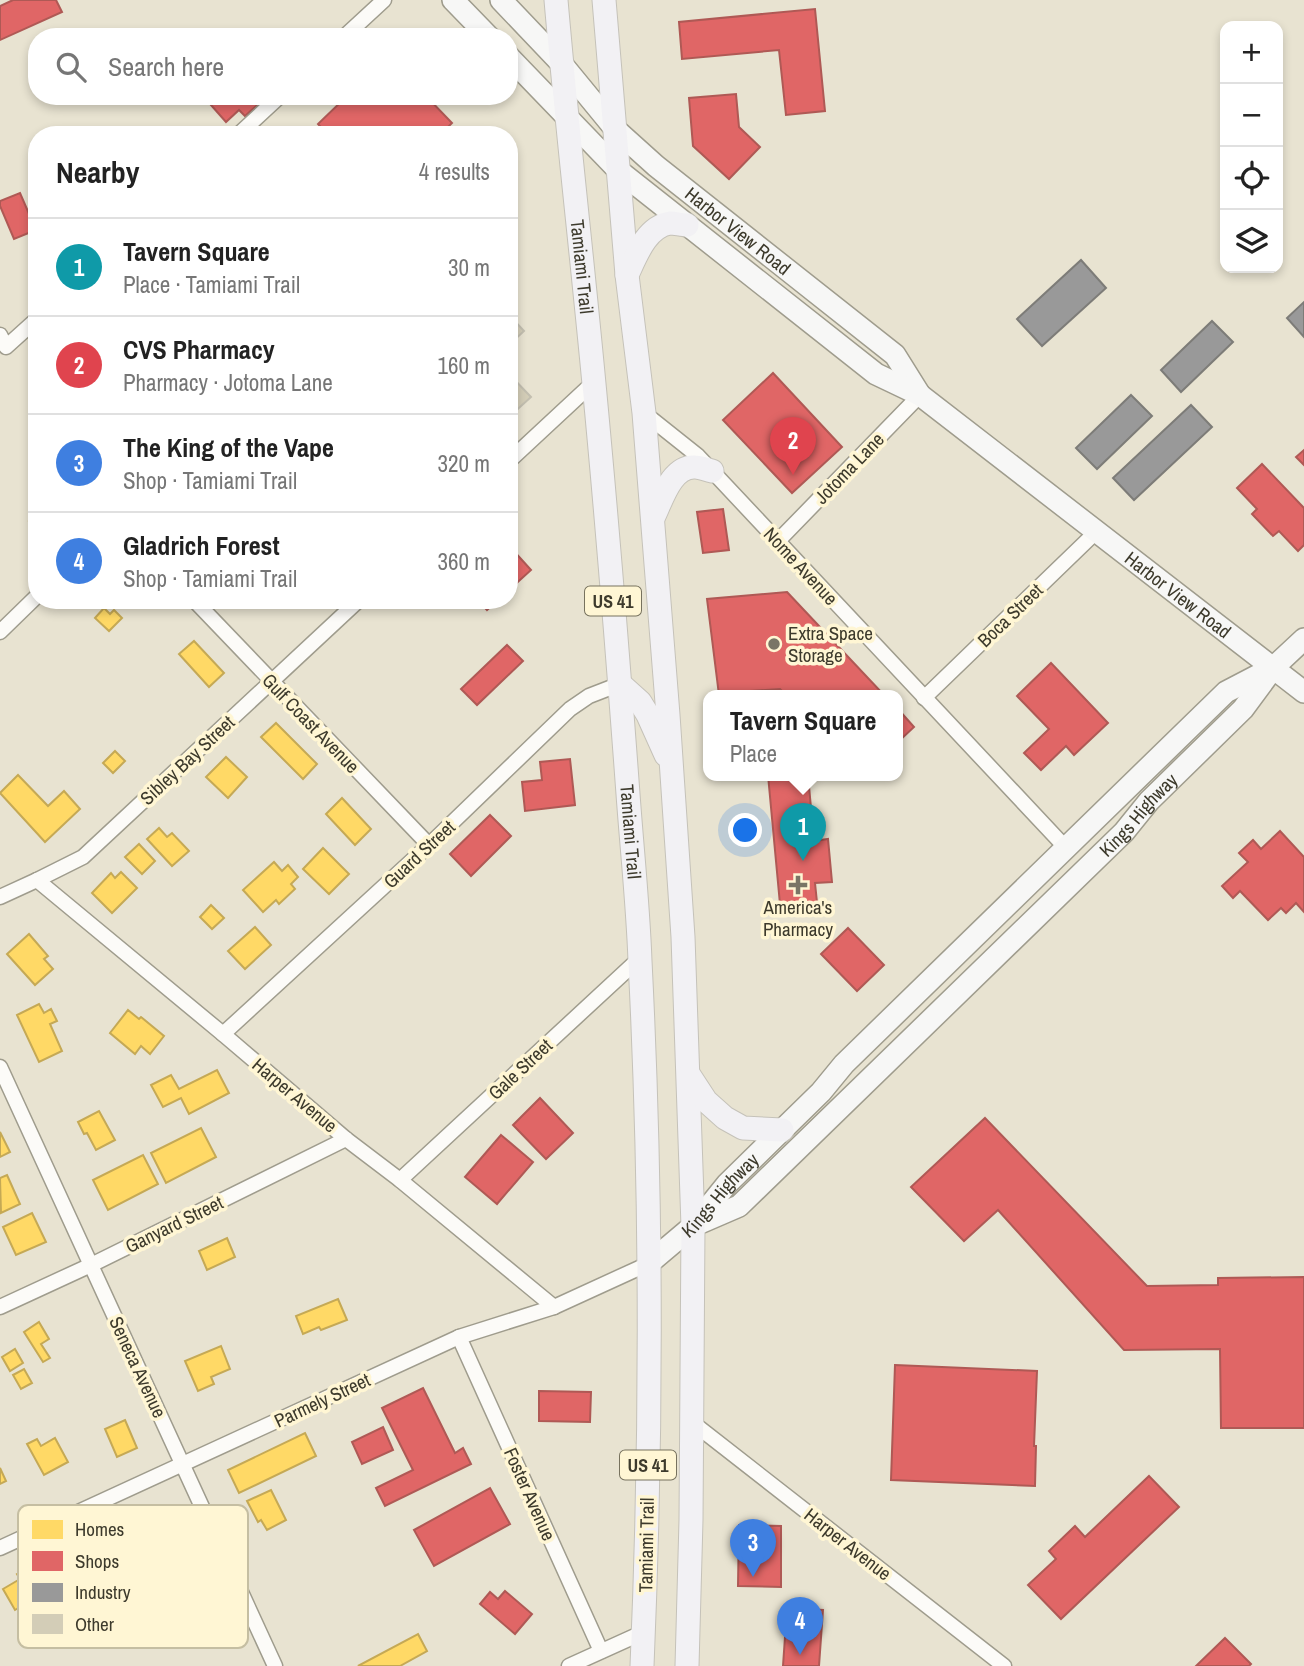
<!DOCTYPE html>
<meta charset="utf-8">
<style>
body{margin:0;font-family:"Archivo Narrow",sans-serif;background:#f2f2f2;color:#222}
.controls{position:absolute;right:21px;top:21px;display:grid;overflow:hidden;border-radius:14px;box-shadow:0 4px 10px #0003}
.controls button{width:63px;height:63px;display:grid;place-items:center;padding:0;border:0;border-bottom:2px solid #e0e0e0;background:#fff;color:#222;font:35px sans-serif}
.you{position:absolute;left:746px;top:831px;width:24px;height:24px;margin:-18px;border:5px solid #fff;border-radius:50%;background:#1a73e8;box-shadow:0 0 0 10px #1a73e833}
.badge{display:grid;place-items:center;width:46px;height:46px;border-radius:50%;background:#797566;color:#fff;font-size:23px;font-weight:700}
.pin{position:absolute;translate:-50% -58px;filter:drop-shadow(0 2px 4px #0008)}
.pin::after{content:'';position:absolute;top:37px;width:24px;height:21px;background:inherit;clip-path:polygon(0 0,100% 0,50% 100%)}
.popup{position:absolute;left:703px;top:690px;width:200px;height:91px;box-sizing:border-box;display:grid;place-content:center;border-radius:14px;background:#fff;filter:drop-shadow(0 2px 5px #0005);font-size:23px;white-space:nowrap;color:#767676}
.popup b{font-size:26px;color:#222}
.popup::after{content:'';position:absolute;left:50%;top:100%;margin-left:-14px;border:14px solid transparent;border-top-color:#fff}
.list{margin:0;padding:0;list-style:none}
h2{display:flex;justify-content:space-between;align-items:center;height:91px;margin:0;padding:0 28px;font-size:30px}
h2 small{font-size:23px;font-weight:400;color:#767676}
.list li{display:grid;grid-template-columns:46px 1fr auto;gap:21px;align-items:center;box-sizing:border-box;height:98px;padding:0 28px;border-top:2px solid #e0e0e0}
.list b{display:block;font-size:26px;white-space:nowrap}
.list p{margin:0;font-size:23px;white-space:nowrap;color:#767676}
.list em{font-size:23px;font-style:normal;color:#767676}
.icon{flex:none;width:38px;height:38px;fill:none;stroke:currentColor;stroke-width:2;stroke-linecap:round;stroke-linejoin:round}
.map{position:relative;flex:none;width:1304px;height:1666px;overflow:hidden}
.search{position:absolute;background:#fff;box-shadow:0 4px 10px #0003;left:28px;top:28px;width:490px;height:77px;display:flex;align-items:center;gap:18px;box-sizing:border-box;padding:0 24px;border-radius:28px;color:#767676;font-size:26px}
.panel{position:absolute;background:#fff;box-shadow:0 4px 10px #0003;left:28px;top:126px;width:490px;height:483px;border-radius:28px}
.map>svg:first-child{display:block}
.homes{fill:#ffd966;stroke:#c5a955;stroke-width:2}
.shops{fill:#e06666;stroke:#af5955;stroke-width:2}
.industry{fill:#999;stroke:#7d7c78;stroke-width:2}
.building{fill:#d3cdb7;stroke:#c3bfb0;stroke-width:2}
.lines{fill:none;stroke-linecap:round;stroke-linejoin:round}
.street-casing{stroke:#9f9c8d;stroke-width:17}
.secondary-casing{stroke:#9f9c8d;stroke-width:24}
.primary-casing{stroke:#c5c2b9;stroke-width:25}
.street{stroke:#fcfbf8;stroke-width:14}
.secondary{stroke:#f7f7f6;stroke-width:21}
.primary{stroke:#f2f1f4;stroke-width:23}
.poi-dot{fill:#797566;stroke:#fff6d4;stroke-width:2.5}
.labels{text-anchor:middle;dominant-baseline:central;stroke-width:7;stroke-linejoin:round;paint-order:stroke}
.shield{fill:#fff6d4;stroke:#77725e;stroke-width:2}
.shield-label{font-size:18px;font-weight:bold;fill:#3d3a2c}
.street-label{font-size:19px;fill:#3d3a2c;stroke:#fff6d4}
.poi-label{font-size:19px;fill:#3d3a2c;stroke:#fff6d4;text-anchor:start}
.key{fill:#fff6d4;stroke:#c5bea2;stroke-width:2}
.key-label{font-size:19px;fill:#3d3a2c}
</style>
<div class="map">
<svg width="1304" height="1666" viewBox="0 0 1304 1666">
<rect width="100%" height="100%" fill="#e8e3d1"/>
<g class="homes">
<polygon points="37,514 37,530 29,521"/>
<polygon points="104,608 110,614 114,610 122,618 109,631 95,618"/>
<polygon points="194,641 224,673 209,687 179,654"/>
<polygon points="276,723 317,764 303,779 261,737"/>
<polygon points="115,751 125,761 113,773 103,763"/>
<polygon points="226,757 247,777 228,798 206,777"/>
<polygon points="18,775 48,806 64,791 80,809 45,842 0,793"/>
<polygon points="342,798 371,829 355,845 326,814"/>
<polygon points="159,828 167,837 172,833 189,851 172,866 147,839"/>
<polygon points="139,844 155,861 142,874 125,857"/>
<polygon points="323,848 349,874 329,894 303,869"/>
<polygon points="274,862 282,871 288,865 298,877 291,884 295,889 279,904 276,900 263,912 243,890"/>
<polygon points="121,872 137,888 112,913 92,893 111,873 115,878"/>
<polygon points="211,905 224,918 212,929 200,917"/>
<polygon points="255,927 271,945 245,969 228,951"/>
<polygon points="29,934 48,956 44,959 53,969 35,985 7,954"/>
<polygon points="39,1004 44,1013 51,1009 57,1021 50,1024 62,1051 39,1062 17,1015"/>
<polygon points="128,1010 139,1019 141,1017 164,1036 150,1054 141,1046 135,1054 110,1033"/>
<polygon points="217,1070 229,1093 189,1114 181,1098 163,1107 151,1085 171,1075 179,1089"/>
<polygon points="99,1111 115,1140 96,1150 87,1133 84,1134 78,1122"/>
<polygon points="201,1128 216,1157 166,1183 151,1153"/>
<polygon points="0,1132 10,1152 0,1157"/>
<polygon points="143,1155 158,1184 108,1210 93,1180"/>
<polygon points="7,1175 20,1204 1,1213 0,1178"/>
<polygon points="32,1213 46,1242 16,1255 3,1227"/>
<polygon points="227,1238 235,1257 207,1270 199,1251"/>
<polygon points="338,1299 347,1320 321,1330 319,1327 303,1334 296,1316"/>
<polygon points="39,1322 49,1339 41,1344 50,1358 43,1362 24,1332"/>
<polygon points="221,1346 230,1369 211,1377 214,1384 198,1391 185,1361"/>
<polygon points="15,1349 23,1363 10,1371 2,1357"/>
<polygon points="24,1369 32,1383 21,1389 13,1375"/>
<polygon points="125,1420 137,1448 117,1457 105,1429"/>
<polygon points="305,1433 316,1456 239,1493 228,1470"/>
<polygon points="55,1438 68,1462 44,1475 27,1444 37,1439 41,1446"/>
<polygon points="0,1468 6,1481 0,1484"/>
<polygon points="271,1490 286,1520 267,1530 261,1520 258,1522 247,1501"/>
<polygon points="107,1536 117,1559 72,1579 61,1556"/>
<polygon points="158,1544 173,1575 176,1573 183,1587 161,1598 140,1552"/>
<polygon points="38,1562 50,1583 36,1591 39,1596 15,1610 3,1589 20,1579 17,1574"/>
<polygon points="418,1634 427,1651 400,1666 358,1666"/>
</g>
<g class="shops">
<polygon points="13,0 56,0 62,12 0,40 0,6"/>
<polygon points="815,9 825,111 786,115 779,50 682,59 679,22"/>
<polygon points="736,94 739,127 760,147 729,179 693,146 689,98"/>
<polygon points="203,96 263,96 265,98 245,116 239,110 226,122"/>
<polygon points="347,96 426,96 452,123 440,135 328,135 318,124"/>
<polygon points="20,193 36,230 14,239 0,206 0,201"/>
<polygon points="773,373 842,447 792,493 723,420"/>
<polygon points="1304,450 1304,465 1296,457"/>
<polygon points="1262,464 1304,508 1304,545 1298,551 1279,531 1273,536 1252,514 1257,509 1237,488"/>
<polygon points="723,509 729,550 703,553 697,512"/>
<polygon points="512,549 531,570 509,590 509,552"/>
<polygon points="787,592 884,695 786,695 780,689 751,691 752,695 719,695 707,599"/>
<polygon points="478,600 498,600 487,610"/>
<polygon points="507,645 523,661 477,705 461,689"/>
<polygon points="1051,663 1108,723 1074,755 1066,746 1041,770 1024,753 1049,729 1017,696"/>
<polygon points="898,709 914,727 898,742"/>
<polygon points="570,759 575,805 525,811 522,782 542,780 540,762"/>
<polygon points="768,775 808,775 814,841 828,839 832,882 815,883 818,912 781,915"/>
<polygon points="490,815 511,836 471,876 450,854"/>
<polygon points="1280,831 1304,857 1304,912 1296,903 1286,913 1281,908 1268,920 1240,891 1233,898 1222,886 1248,862 1239,853 1253,840 1261,849"/>
<polygon points="848,928 884,965 857,991 821,954"/>
<polygon points="540,1098 573,1133 546,1159 513,1125"/>
<polygon points="985,1118 1147,1286 1218,1285 1218,1278 1304,1277 1304,1428 1221,1428 1220,1349 1124,1350 998,1210 964,1241 911,1187"/>
<polygon points="501,1135 533,1162 497,1204 465,1177"/>
<polygon points="895,1365 1037,1371 1034,1446 1036,1446 1035,1486 891,1480"/>
<polygon points="423,1388 455,1453 463,1448 471,1464 385,1506 376,1488 413,1470 382,1408"/>
<polygon points="539,1391 591,1392 590,1422 539,1421"/>
<polygon points="383,1427 393,1450 362,1464 352,1442"/>
<polygon points="1149,1476 1179,1507 1061,1619 1028,1585 1056,1559 1049,1551 1075,1526 1085,1537"/>
<polygon points="490,1488 510,1524 434,1566 414,1530"/>
<polygon points="739,1525 781,1526 781,1587 738,1586"/>
<polygon points="505,1591 532,1614 515,1634 480,1604 490,1592 498,1599"/>
<polygon points="787,1608 823,1610 819,1666 783,1666"/>
<polygon points="1225,1638 1251,1664 1249,1666 1196,1666"/>
</g>
<g class="industry">
<polygon points="1081,260 1106,288 1042,346 1017,319"/>
<polygon points="1304,302 1304,337 1287,318"/>
<polygon points="1212,321 1233,342 1181,392 1161,370"/>
<polygon points="1131,395 1152,416 1097,469 1076,448"/>
<polygon points="1191,405 1212,427 1134,500 1113,478"/>
</g>
<g class="building">
<polygon points="509,315 524,331 509,345"/>
<polygon points="509,374 531,397 509,417"/>
</g>
<g class="lines">
<g class="street-casing">
<g id="street">
<polyline points="344,37 384,0"/>
<polyline points="238,135 280,96"/>
<polyline points="0,335 6,347 37,319"/>
<polyline points="644,413 698,456 1066,848"/>
<polyline points="509,461 594,382"/>
<polyline points="778,541 920,395"/>
<polyline points="194,600 429,845"/>
<polyline points="0,632 37,596"/>
<polyline points="924,698 1097,531"/>
<polyline points="37,880 223,1034 346,1139 400,1180 554,1307"/>
<polyline points="0,897 37,880 83,857 359,600"/>
<polyline points="223,1034 429,845 570,709 589,696 620,684"/>
<polyline points="0,1067 275,1666"/>
<polyline points="400,1180 640,958"/>
<polyline points="0,1307 91,1265 346,1139"/>
<polyline points="459,1337 601,1651"/>
<polyline points="693,1423 1004,1666"/>
<polyline points="0,1548 459,1337 554,1307 648,1264"/>
<polyline points="569,1666 644,1632"/>
</g>
</g>
<g class="secondary-casing">
<g id="secondary">
<polyline points="453,0 489,37"/>
<path id="s1" d="M 501,0 L 561,63 L 616,130 L 656,166 L 895,355 L 920,395"/>
<path id="s2" d="M 509,57 L 619,171 L 876,374 L 920,395 L 1304,692"/>
<path id="s3" d="M 695,1225 L 739,1206 L 1124,832 L 1149,801 L 1243,709 L 1274,667 L 1304,639"/>
<path id="s4" d="M 648,1264 L 693,1226 L 727,1184 L 821,1092 L 844,1064 L 1226,692 L 1274,667"/>
</g>
</g>
<g class="primary-casing">
<g id="primary">
<path id="s5" d="M 556,0 C 567,128 582,256 594,384 C 607,521 618,657 628,794 C 632,850 638,905 640,961 C 652,1196 652,1431 642,1666"/>
<polyline points="604,0 627,275 644,413 668,715 683,937 693,1226 691,1520 687,1666"/>
<path d="M 627,275 C 636,256 646,227 670,223 C 675,223 682,225 687,225"/>
<path d="M 653,518 C 662,500 671,466 695,467 C 700,467 707,470 712,471"/>
<polyline points="620,684 640,702 648,715 666,755"/>
<polyline points="689,1075 706,1101 725,1118 743,1128 782,1130"/>
</g>
</g>
<use href="#street" class="street"/>
<use href="#secondary" class="secondary"/>
<use href="#primary" class="primary"/>
</g>
<g class="poi-dot">
<circle cx="774" cy="644" r="7"/>
<path d="M794.5 874.5h7v7h7v7h-7v7h-7v-7h-7v-7h7z"/>
</g>
<g class="labels">
<g class="shield">
<rect x="585" y="586.5" width="56" height="29" rx="5"/>
<rect x="620" y="1450.5" width="56" height="29" rx="5"/>
</g>
<g class="shield-label">
<text x="613" y="601">US 41</text>
<text x="648" y="1465">US 41</text>
</g>
<g class="street-label">
<text stroke="none"><textPath href="#s1" startOffset="332">Harbor View Road</textPath></text>
<text stroke="none"><textPath href="#s5" startOffset="268">Tamiami Trail</textPath></text>
<text transform="translate(849 468) rotate(-46)">Jotoma Lane</text>
<text transform="translate(801 566) rotate(47)">Nome Avenue</text>
<text stroke="none"><textPath href="#s2" startOffset="861">Harbor View Road</textPath></text>
<text transform="translate(1010 615) rotate(-44)">Boca Street</text>
<text transform="translate(311 723) rotate(46)">Gulf Coast Avenue</text>
<text transform="translate(187 760) rotate(-43)">Sibley Bay Street</text>
<text stroke="none"><textPath href="#s3" startOffset="607">Kings Highway</textPath></text>
<text stroke="none"><textPath href="#s5" startOffset="835">Tamiami Trail</textPath></text>
<text transform="translate(419 854) rotate(-43)">Guard Street</text>
<text transform="translate(520 1069) rotate(-43)">Gale Street</text>
<text transform="translate(295 1095) rotate(40)">Harper Avenue</text>
<text stroke="none"><textPath href="#s4" startOffset="100">Kings Highway</textPath></text>
<text transform="translate(174 1224) rotate(-26)">Ganyard Street</text>
<text transform="translate(138 1367) rotate(65)">Seneca Avenue</text>
<text transform="translate(322 1400) rotate(-25)">Parmely Street</text>
<text transform="translate(530 1494) rotate(66)">Foster Avenue</text>
<text transform="translate(848 1544) rotate(38)">Harper Avenue</text>
<text transform="translate(646 1545) rotate(-89)">Tamiami Trail</text>
</g>
<g class="poi-label">
<text x="788" y="633">Extra Space<tspan x="788" dy="22">Storage</tspan></text>
<text x="798" y="907" text-anchor="middle">America's<tspan x="798" dy="22">Pharmacy</tspan></text>
</g>
</g>
<rect x="18" y="1505" width="230" height="143" rx="10" class="key"/>
<rect x="32" y="1520" width="31" height="19" fill="#ffd966"/>
<rect x="32" y="1551" width="31" height="20" fill="#e06666"/>
<rect x="32" y="1583" width="31" height="19" fill="#999"/>
<rect x="32" y="1614" width="31" height="20" fill="#d3cdb7"/>
<g class="key-label">
<text x="75" y="1536">Homes</text>
<text x="75" y="1568">Shops</text>
<text x="75" y="1599">Industry</text>
<text x="75" y="1631">Other</text>
</g>
</svg>
<div class="controls">
<button>+</button>
<button>−</button>
<button><svg class="icon" aria-label="locate" viewBox="0 0 24 24"><circle cx="12" cy="12" r="6"/><path d="M12 2v4M12 18v4M2 12h4M18 12h4"/></svg></button>
<button><svg class="icon" aria-label="layers" viewBox="0 0 24 24"><path d="M12 4l9 5-9 5-9-5zM3 14l9 5 9-5"/></svg></button>
</div>
<div class="you"></div>
<div class="pin badge" style="left:803px;top:861px;background:#0f9aa8">1</div>
<div class="popup"><b>Tavern Square</b>Place</div>
<div class="pin badge" style="left:793px;top:475px;background:#e0444e">2</div>
<div class="pin badge" style="left:753px;top:1577px;background:#3f7fe0">3</div>
<div class="pin badge" style="left:800px;top:1655px;background:#3f7fe0">4</div>
<div class="search"><svg class="icon" aria-label="search" viewBox="0 0 24 24"><circle cx="10" cy="10" r="6"/><path d="M15 15l6 6"/></svg>Search here</div>
<section class="panel">
<h2>Nearby<small>4 results</small></h2>
<ul class="list">
<li><span class="badge" style="background:#0f9aa8">1</span><div><b>Tavern Square</b><p>Place · Tamiami Trail</p></div><em>30 m</em></li>
<li><span class="badge" style="background:#e0444e">2</span><div><b>CVS Pharmacy</b><p>Pharmacy · Jotoma Lane</p></div><em>160 m</em></li>
<li><span class="badge" style="background:#3f7fe0">3</span><div><b>The King of the Vape</b><p>Shop · Tamiami Trail</p></div><em>320 m</em></li>
<li><span class="badge" style="background:#3f7fe0">4</span><div><b>Gladrich Forest</b><p>Shop · Tamiami Trail</p></div><em>360 m</em></li>
</ul>
</section>
</div>
